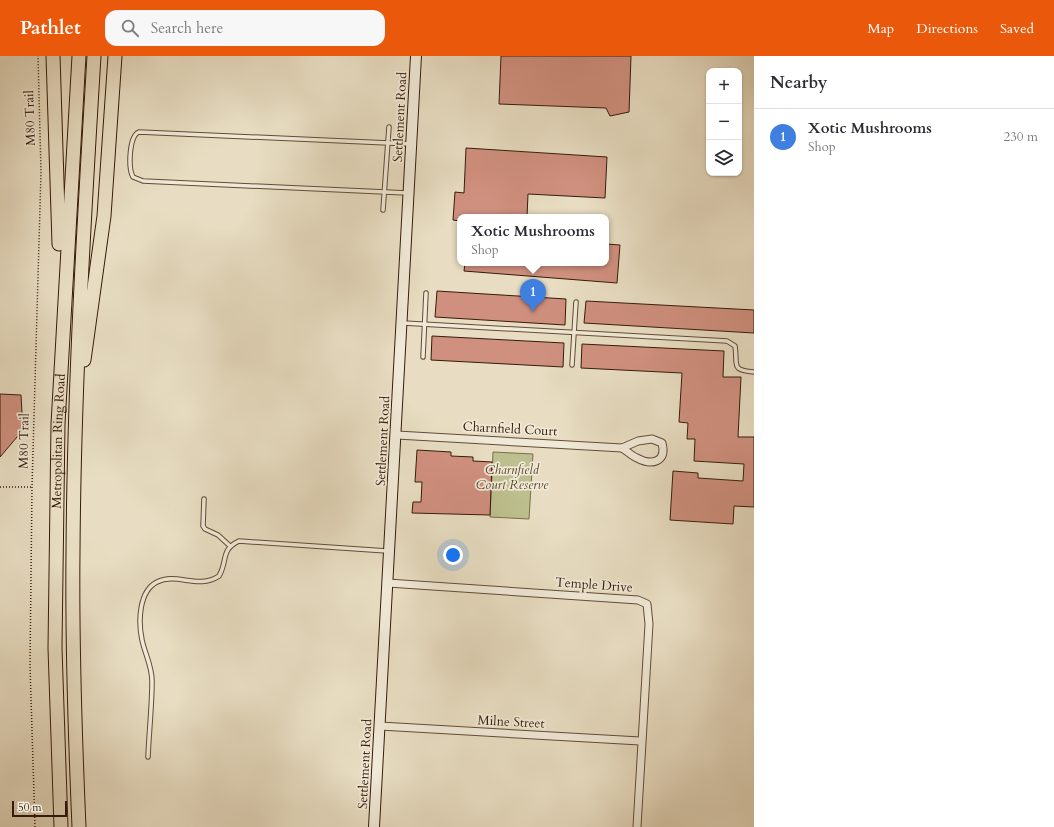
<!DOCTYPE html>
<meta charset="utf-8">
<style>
body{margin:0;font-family:Cardo,serif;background:#f7f7f7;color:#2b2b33}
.controls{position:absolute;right:12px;top:12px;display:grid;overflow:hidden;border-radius:8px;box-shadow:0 1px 3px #0004}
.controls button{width:36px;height:36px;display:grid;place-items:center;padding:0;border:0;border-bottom:1px solid #e1e1e2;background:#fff;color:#2b2b33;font:20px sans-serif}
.scale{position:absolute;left:12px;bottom:10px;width:55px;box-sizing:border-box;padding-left:4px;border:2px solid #351b09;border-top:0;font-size:11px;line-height:14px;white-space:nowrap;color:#351b09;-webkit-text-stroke:3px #f0e9d7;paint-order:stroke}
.you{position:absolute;left:453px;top:499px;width:14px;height:14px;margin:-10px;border:3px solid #fff;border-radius:50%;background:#1a73e8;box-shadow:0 0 0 6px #1a73e833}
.badge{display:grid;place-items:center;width:26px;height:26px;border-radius:50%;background:#ea580c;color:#fff;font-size:13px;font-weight:700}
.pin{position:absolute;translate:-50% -33px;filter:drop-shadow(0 1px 2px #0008)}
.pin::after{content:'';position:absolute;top:21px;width:14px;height:12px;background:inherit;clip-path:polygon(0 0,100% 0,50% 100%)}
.popup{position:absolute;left:457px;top:158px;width:152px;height:52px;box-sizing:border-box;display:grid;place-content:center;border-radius:8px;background:#fff;filter:drop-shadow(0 1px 3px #0005);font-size:13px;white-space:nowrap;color:#7c7c81}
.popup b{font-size:15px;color:#2b2b33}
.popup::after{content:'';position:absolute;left:50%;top:100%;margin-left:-8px;border:8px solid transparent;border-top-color:#fff}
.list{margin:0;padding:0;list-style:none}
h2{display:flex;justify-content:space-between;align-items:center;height:52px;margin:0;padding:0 16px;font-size:17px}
h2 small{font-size:13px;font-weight:400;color:#7c7c81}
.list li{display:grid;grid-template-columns:26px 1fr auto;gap:12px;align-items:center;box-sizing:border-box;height:56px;padding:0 16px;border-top:1px solid #e1e1e2}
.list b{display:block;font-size:15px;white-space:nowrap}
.list p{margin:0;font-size:13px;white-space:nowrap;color:#7c7c81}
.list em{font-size:13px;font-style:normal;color:#7c7c81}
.icon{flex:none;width:22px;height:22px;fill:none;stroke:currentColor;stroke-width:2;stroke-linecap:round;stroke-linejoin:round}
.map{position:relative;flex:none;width:754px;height:771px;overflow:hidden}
header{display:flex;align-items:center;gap:24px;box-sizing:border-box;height:56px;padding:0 20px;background:#ea580c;color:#fff}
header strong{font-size:19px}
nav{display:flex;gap:22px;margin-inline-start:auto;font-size:14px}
.search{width:280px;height:36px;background:#f7f7f7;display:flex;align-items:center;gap:10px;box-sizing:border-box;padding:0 14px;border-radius:12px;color:#7c7c81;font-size:15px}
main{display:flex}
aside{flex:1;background:#fff}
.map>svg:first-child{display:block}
.green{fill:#bdbf8e;stroke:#796d4c}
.building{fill:#d0907f;stroke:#351b09}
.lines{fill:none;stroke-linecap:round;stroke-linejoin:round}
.service-casing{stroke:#624c37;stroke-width:5.5}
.minor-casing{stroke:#624c37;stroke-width:9}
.secondary-casing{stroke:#351b09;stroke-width:12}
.motorway-casing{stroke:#351b09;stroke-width:15}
.path{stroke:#351b09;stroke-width:1.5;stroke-dasharray:1 2;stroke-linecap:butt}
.service{stroke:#f0e9d7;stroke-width:3.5}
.minor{stroke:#f0e9d7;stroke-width:7}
.secondary{stroke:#f0e9d7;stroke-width:10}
.motorway{stroke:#e8ddc2;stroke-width:13}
.labels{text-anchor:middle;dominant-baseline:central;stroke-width:3.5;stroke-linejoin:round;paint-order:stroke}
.street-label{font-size:13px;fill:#351b09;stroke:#f0e9d7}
.park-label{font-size:13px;font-style:italic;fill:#5e4c31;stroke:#f0e9d7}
</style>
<header>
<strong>Pathlet</strong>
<div class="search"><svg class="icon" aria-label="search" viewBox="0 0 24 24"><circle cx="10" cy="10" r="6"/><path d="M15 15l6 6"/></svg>Search here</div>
<nav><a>Map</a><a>Directions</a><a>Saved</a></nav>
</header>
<main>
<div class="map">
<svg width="754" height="771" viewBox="0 0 754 771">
<rect width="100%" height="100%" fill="#e8ddc2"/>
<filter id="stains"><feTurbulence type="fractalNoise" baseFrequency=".005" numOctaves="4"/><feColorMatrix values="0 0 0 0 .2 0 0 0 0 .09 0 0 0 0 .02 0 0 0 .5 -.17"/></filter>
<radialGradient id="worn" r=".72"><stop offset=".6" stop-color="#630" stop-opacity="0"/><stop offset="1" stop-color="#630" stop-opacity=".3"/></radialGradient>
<polygon class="green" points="493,396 533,398 529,463 490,461"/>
<g class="building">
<polygon points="501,0 631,0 629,56 610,60 606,52 499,48"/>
<polygon points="466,92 607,101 605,142 528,138 527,161 460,161 460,165 453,164 455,136 464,137"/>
<polygon points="606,188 620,189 617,227 464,215 465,207 606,207"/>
<polygon points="437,235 566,243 565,269 435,261"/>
<polygon points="586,245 754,254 754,277 584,267"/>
<polygon points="432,280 564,287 563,311 431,304"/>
<polygon points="582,288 724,295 723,321 741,321 738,381 754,381 754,451 734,450 733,468 670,464 673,415 698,417 698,422 743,425 744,408 694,405 695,383 687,383 688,367 679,366 682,317 581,312"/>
<polygon points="0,338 21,339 23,374 0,401"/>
<polygon points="417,394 451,396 451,400 473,401 473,405 492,406 490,459 412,457 413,446 421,446 422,426 415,426"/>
</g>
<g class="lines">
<g class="service-casing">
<g id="service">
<path d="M 407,137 L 143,125 L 133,121 C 128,112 129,80 139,76 L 411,88"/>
<polyline points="383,154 389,71"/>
<path d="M 403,267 L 727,285 L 735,290 C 738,309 730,314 754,316"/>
<polyline points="423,301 426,237"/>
<polyline points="572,309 576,246"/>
<polyline points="204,443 203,470 205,473 218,479 230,490"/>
<path d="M 148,701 C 149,676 152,650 152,625 C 152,610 145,598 142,584 C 138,565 139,535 157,526 C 177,516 198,534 219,520 C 228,505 220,494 239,485 L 387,495"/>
</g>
</g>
<g class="minor-casing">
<g id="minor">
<polyline points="397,379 622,392"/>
<path d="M 652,383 L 662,387 C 667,406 652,410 637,402 C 632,400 627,395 622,392 L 638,385 Z"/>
<polyline points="388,527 638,544 647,548 649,568 637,771"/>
<polyline points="380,670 640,685"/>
</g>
</g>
<g class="secondary-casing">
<polyline id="secondary" points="374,771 416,0"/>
</g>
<g class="motorway-casing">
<g id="motorway">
<polyline points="53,0 59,188"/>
<polyline points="84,304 104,160 115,0"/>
<path id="s1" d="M 61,771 L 55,592 L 58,368 L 79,0"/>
<path d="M 79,771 C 75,679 72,588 73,496 C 74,330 84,165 94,0"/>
</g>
</g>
<g class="path">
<polyline points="0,431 32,431"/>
<polyline points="35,771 30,610 32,431 41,116 38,0"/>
</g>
<use href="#service" class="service"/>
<use href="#minor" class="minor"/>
<use href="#secondary" class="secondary"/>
<use href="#motorway" class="motorway"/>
</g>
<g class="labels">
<g class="street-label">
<text transform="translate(400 61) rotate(-87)">Settlement Road</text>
<text transform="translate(30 62) rotate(-92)">M80 Trail</text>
<text transform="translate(510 373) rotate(3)">Charnfield Court</text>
<text transform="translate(24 385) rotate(-89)">M80 Trail</text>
<text stroke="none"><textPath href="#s1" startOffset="386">Metropolitan Ring Road</textPath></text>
<text transform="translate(383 385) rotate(-87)">Settlement Road</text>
<text transform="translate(594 529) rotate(4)">Temple Drive</text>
<text transform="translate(511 666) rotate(3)">Milne Street</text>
<text transform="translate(365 708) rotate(-87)">Settlement Road</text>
</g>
<g class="park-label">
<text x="512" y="414">Charnfield<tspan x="512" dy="15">Court Reserve</tspan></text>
</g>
</g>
<rect width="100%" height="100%" filter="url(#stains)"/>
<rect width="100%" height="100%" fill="url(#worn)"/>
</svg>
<div class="controls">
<button>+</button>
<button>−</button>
<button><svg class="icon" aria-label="layers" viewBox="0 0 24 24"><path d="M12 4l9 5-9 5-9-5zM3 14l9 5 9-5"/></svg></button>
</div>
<div class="scale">50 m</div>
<div class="you"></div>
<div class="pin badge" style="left:533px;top:256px;background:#3f7fe0">1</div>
<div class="popup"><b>Xotic Mushrooms</b>Shop</div>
</div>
<aside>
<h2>Nearby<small></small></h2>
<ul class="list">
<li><span class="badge" style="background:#3f7fe0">1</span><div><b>Xotic Mushrooms</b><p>Shop</p></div><em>230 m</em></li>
</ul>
</aside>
</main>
